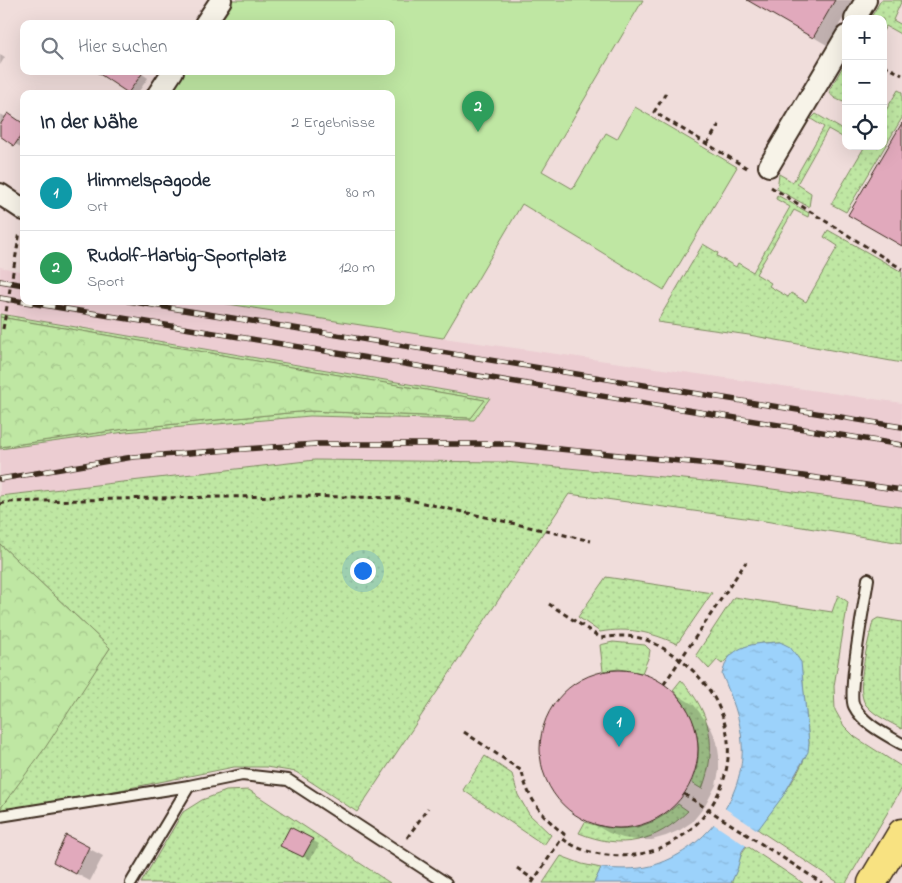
<!DOCTYPE html>
<html lang="de">
<meta charset="utf-8">
<style>
body{margin:0;font-family:"Indie Flower",sans-serif;background:#f2f2f3;color:#1f2937}
.controls{position:absolute;right:15px;top:15px;display:grid;overflow:hidden;border-radius:10px;box-shadow:0 5px 20px #0002}
.controls button{width:45px;height:45px;display:grid;place-items:center;padding:0;border:0;border-bottom:1px solid #e0e1e3;background:#fff;color:#1f2937;font:25px sans-serif}
.you{position:absolute;left:362px;top:570px;width:18px;height:18px;margin:-12px;border:4px solid #fff;border-radius:50%;background:#1a73e8;box-shadow:0 0 0 8px #1a73e833}
.badge{display:grid;place-items:center;width:32px;height:32px;border-radius:50%;background:#2563eb;color:#fff;font-size:16px;font-weight:700}
.pin{position:absolute;translate:-50% -41px;filter:drop-shadow(0 1px 2px #0008)}
.pin::after{content:'';position:absolute;top:26px;width:18px;height:15px;background:inherit;clip-path:polygon(0 0,100% 0,50% 100%)}
.list{margin:0;padding:0;list-style:none}
h2{display:flex;justify-content:space-between;align-items:center;height:65px;margin:0;padding:0 20px;font-size:21px}
h2 small{font-size:16px;font-weight:400;color:#747a83}
.list li{display:grid;grid-template-columns:32px 1fr auto;gap:15px;align-items:center;box-sizing:border-box;height:75px;padding:0 20px;border-top:1px solid #e0e1e3}
.list b{display:block;font-size:19px;white-space:nowrap}
.list p{margin:0;font-size:16px;white-space:nowrap;color:#747a83}
.list em{font-size:16px;font-style:normal;color:#747a83}
.icon{flex:none;width:28px;height:28px;fill:none;stroke:currentColor;stroke-width:2;stroke-linecap:round;stroke-linejoin:round}
.map{position:relative;flex:none;width:902px;height:883px;overflow:hidden}
.search{position:absolute;background:#fff;box-shadow:0 5px 20px #0002;left:20px;top:20px;width:375px;height:55px;display:flex;align-items:center;gap:12px;box-sizing:border-box;padding:0 18px;border-radius:10px;color:#747a83;font-size:19px}
.panel{position:absolute;background:#fff;box-shadow:0 5px 20px #0002;left:20px;top:90px;width:375px;height:215px;border-radius:10px}
.map>svg:first-child{display:block}
.built{fill:#eccdd2}
.grass{fill:url(#grass-dots);stroke:#7d8860}
.forest{fill:url(#forest-crowns);stroke:#7d8860}
.pitch{fill:#bfe7a3;stroke:#7d8860}
.water{fill:url(#water-ripples);stroke:#758fa3}
.pier{fill:#f0dddb}
.shadow{fill:#0003}
.building{fill:#e1a9bc;stroke:#3b2a1e}
.lines{fill:none;stroke-linecap:round;stroke-linejoin:round}
.lane-casing{stroke:#3b2a1e;stroke-width:14}
.street-casing{stroke:#3b2a1e;stroke-width:24}
.primary-casing{stroke:#3b2a1e;stroke-width:31}
.path{stroke:#3b2a1e;stroke-width:3;stroke-dasharray:5 4;stroke-linecap:butt}
.lane{stroke:#f7f3e8;stroke-width:10}
.street{stroke:#f7f3e8;stroke-width:20}
.primary{stroke:#f8e281;stroke-width:28}
.rail-casing{stroke:#3b2a1e;stroke-width:5.5}
.rail{stroke:#f7f3e8;stroke-width:4;stroke-dasharray:11;stroke-linecap:butt}
</style>
<div class="map">
<svg width="902" height="883" viewBox="0 0 902 883">
<defs>
<pattern id="grass-dots" width="8" height="8" patternUnits="userSpaceOnUse" patternTransform="scale(1.25)"><rect width="8" height="8" fill="#bfe7a3"/><path d="M2 2h.1M6 6h.1" fill="none" stroke="#a5c68c" stroke-width="1.8" stroke-linecap="round"/></pattern>
<pattern id="forest-crowns" width="20" height="18" patternUnits="userSpaceOnUse" patternTransform="scale(1.25)"><rect width="20" height="18" fill="#bfe7a3"/><path d="M2 6a3 3 0 1 1 6 0M12 15a3 3 0 1 1 6 0" fill="none" stroke="#a5c68c"/></pattern>
<pattern id="water-ripples" width="26" height="14" patternUnits="userSpaceOnUse" patternTransform="scale(1.25)"><rect width="26" height="14" fill="#9cd2fb"/><path d="M2 4q2-2 4 0t4 0M15 11q2-2 4 0t4 0" fill="none" stroke="#87b4d7"/></pattern>
</defs>
<rect width="100%" height="100%" fill="#f0dddb"/>
<filter id="ink" filterUnits="userSpaceOnUse"><feTurbulence type="fractalNoise" baseFrequency=".02" numOctaves="2"/><feDisplacementMap in="SourceGraphic" scale="10" xChannelSelector="R" yChannelSelector="G"/><feConvolveMatrix kernelMatrix="1 2 1 2 8 2 1 2 1" color-interpolation-filters="sRGB"/></filter>
<g filter="url(#ink)">
<polygon class="built" points="0,267 24,272 24,301 209,301 443,338 902,403 902,507 736,484 505,462 315,460 0,496 0,449 125,432 310,416 474,420 490,398 0,314"/>
<g class="grass">
<polygon points="881,0 902,0 893,20 902,25 902,35 886,26 883,31 883,19 870,19"/>
<path d="M 846,61 L 846,103 C 839,100 829,98 830,89 Z"/>
<polygon points="898,90 902,92 902,118 846,212 831,204 865,146 883,146 883,115"/>
<polygon points="816,114 845,131 844,138 828,129 797,184 811,193 809,207 777,189 779,174 793,182 824,127 811,119"/>
<polygon points="777,195 809,213 808,217 794,210 756,274 771,283 769,286 788,297 791,293 806,302 838,246 824,237 828,230 902,272 902,363 749,335 657,322 703,244 718,253 717,256 736,267 738,263 753,272 790,207 776,199"/>
<polygon points="0,314 490,398 474,420 310,416 125,432 0,449 0,447 125,429 309,411 471,418 484,400 0,317"/>
<polygon points="315,460 505,462 736,484 902,507 902,543 752,519 569,494 357,812 296,772 266,767 234,767 0,814 0,809 110,648 0,544 0,496"/>
<path d="M 606,577 L 712,593 L 677,644 C 651,632 628,627 600,632 L 578,617 Z"/>
<path d="M 838,595 L 848,602 L 834,686 L 835,710 L 844,726 L 855,737 L 902,767 L 902,788 L 846,883 L 839,883 L 757,829 C 773,809 806,768 809,743 L 802,676 L 780,642 C 765,643 746,643 734,653 C 729,656 726,661 722,664 L 717,660 L 709,669 L 696,655 L 734,597 L 832,612 Z"/>
<path d="M 878,618 L 902,622 L 902,729 C 890,722 875,716 866,705 C 854,690 869,640 873,621 Z"/>
<polygon points="613,642 645,645 650,650 649,656 642,673 619,669 603,671 600,645"/>
<path d="M 681,680 C 711,712 718,747 702,789 L 692,783 C 705,749 697,717 673,690 Z"/>
<polygon points="485,756 512,774 518,795 529,814 551,835 544,845 463,790"/>
<polygon points="249,790 390,883 141,883 183,812 202,800 226,791"/>
<path d="M 678,804 L 688,811 C 655,843 621,850 579,833 L 585,822 C 621,834 650,830 678,804 Z"/>
<path d="M 747,846 L 803,883 L 731,883 C 737,872 739,854 747,846 Z"/>
<polygon points="561,856 582,864 601,868 594,883 543,883"/>
</g>
<g class="forest">
<polygon points="0,317 485,400 471,418 309,411 125,429 0,447"/>
<polygon points="0,544 110,648 45,748 0,809"/>
</g>
<polygon class="pitch" points="224,0 643,0 542,171 573,189 606,133 617,139 635,107 737,167 664,290 522,204 443,338 209,301 391,301 391,94 160,94 175,71 391,71 391,24 208,24"/>
<path class="water" d="M 780,642 L 790,647 L 801,662 L 809,743 L 808,752 L 783,796 L 742,851 L 737,870 L 731,883 L 594,883 L 601,868 C 618,869 635,870 651,866 C 703,852 746,798 742,743 C 741,719 731,696 722,674 C 724,669 725,663 728,659 C 739,643 763,643 780,642 Z"/>
<polygon class="pier" points="723,807 759,831 748,847 712,823"/>
<g class="shadow">
<polygon points="750,0 854,0 827,45"/>
<polygon points="0,54 5,57 0,65"/>
<polygon points="138,71 148,78 137,94 131,94 111,80"/>
<polygon points="0,114 24,125 24,149 0,135"/>
<polygon points="618,671 633,672 647,676 694,705 711,728 717,742 719,756 719,771 716,785 705,806 692,822 680,830 666,836 652,840 637,840 623,838 609,833 574,813 563,804 553,792 542,765 541,751 542,738 545,724 558,701 567,691 591,676 604,672"/>
<polygon points="67,837 103,856 90,881 69,870"/>
<polygon points="312,840 319,844 310,860 289,849"/>
</g>
<g class="building">
<polygon points="747,0 835,0 813,38"/>
<polygon points="95,71 144,71 128,93"/>
<polygon points="8,113 24,124 24,131 14,146 0,136 0,125"/>
<polygon points="902,123 902,246 848,215"/>
<circle cx="619" cy="749" r="79"/>
<polygon points="290,827 313,839 303,857 280,846"/>
<polygon points="66,835 89,847 76,874 53,862"/>
</g>
<g class="lines">
<g class="lane-casing">
<g id="lane">
<path d="M 868,579 C 865,600 847,693 854,706 C 863,724 885,734 902,744"/>
<polyline points="0,816 189,786 242,775 288,780 446,883"/>
<polyline points="131,883 189,786"/>
</g>
</g>
<g class="street-casing">
<g id="street">
<polyline points="855,19 866,0"/>
<polyline points="205,24 221,0"/>
<polyline points="158,94 173,71"/>
<polyline points="769,166 846,36"/>
<polyline points="0,194 24,210"/>
</g>
</g>
<g class="primary-casing">
<polyline id="primary" points="872,883 902,833"/>
</g>
<g class="path">
<polyline points="884,65 902,75"/>
<polyline points="666,93 654,112 747,168"/>
<polyline points="707,144 720,123"/>
<polyline points="771,187 902,269"/>
<polyline points="3,329 20,232"/>
<polyline points="0,504 8,502 155,498 293,496 401,498 591,541"/>
<polyline points="664,684 746,562"/>
<path d="M 464,732 L 522,771 C 526,797 544,818 564,834 L 562,838 C 580,853 611,858 634,855 C 699,846 746,779 722,715 C 713,690 695,669 672,654 C 647,637 632,633 601,638 L 549,604"/>
<polyline points="684,794 822,883"/>
<polyline points="407,838 428,808"/>
<polyline points="517,868 534,880"/>
<polyline points="532,883 562,838"/>
</g>
<use href="#lane" class="lane"/>
<use href="#street" class="street"/>
<use href="#primary" class="primary"/>
<g class="rail-casing">
<g id="rail">
<polyline points="0,281 24,285"/>
<polyline points="0,298 902,445"/>
<polyline points="128,301 902,427"/>
<polyline points="0,479 133,457 316,444 509,444 740,467 902,490"/>
</g>
</g>
<use href="#rail" class="rail"/>
</g>
</g>
</svg>
<div class="controls">
<button>+</button>
<button>−</button>
<button><svg class="icon" aria-label="locate" viewBox="0 0 24 24"><circle cx="12" cy="12" r="6"/><path d="M12 2v4M12 18v4M2 12h4M18 12h4"/></svg></button>
</div>
<div class="you"></div>
<div class="pin badge" style="left:619px;top:747px;background:#0f9aa8">1</div>
<div class="pin badge" style="left:478px;top:132px;background:#2e9e5b">2</div>
<div class="search"><svg class="icon" aria-label="search" viewBox="0 0 24 24"><circle cx="10" cy="10" r="6"/><path d="M15 15l6 6"/></svg>Hier suchen</div>
<section class="panel">
<h2>In der Nähe<small>2 Ergebnisse</small></h2>
<ul class="list">
<li><span class="badge" style="background:#0f9aa8">1</span><div><b>Himmelspagode</b><p>Ort</p></div><em>80 m</em></li>
<li><span class="badge" style="background:#2e9e5b">2</span><div><b>Rudolf-Harbig-Sportplatz</b><p>Sport</p></div><em>120 m</em></li>
</ul>
</section>
</div>
